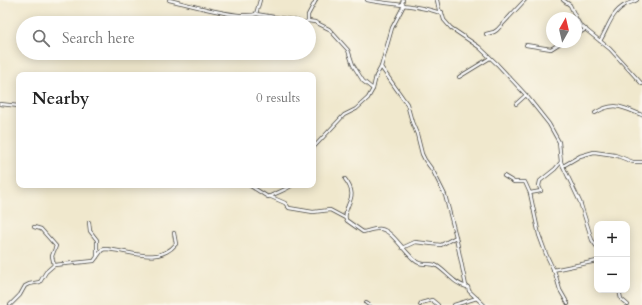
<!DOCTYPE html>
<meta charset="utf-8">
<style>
body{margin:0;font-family:Cardo,serif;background:#f2f2f2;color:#222}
.controls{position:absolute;right:12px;bottom:12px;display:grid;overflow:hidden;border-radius:8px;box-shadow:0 2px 10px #0003}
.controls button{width:36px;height:36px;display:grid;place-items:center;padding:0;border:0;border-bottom:1px solid #e0e0e0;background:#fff;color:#222;font:20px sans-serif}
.compass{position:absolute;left:546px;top:12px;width:36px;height:36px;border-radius:50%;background:#fff;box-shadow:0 2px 10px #0003;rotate:8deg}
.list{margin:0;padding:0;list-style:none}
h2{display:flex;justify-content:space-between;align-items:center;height:52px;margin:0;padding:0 16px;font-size:17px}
h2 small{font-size:13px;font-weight:400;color:#767676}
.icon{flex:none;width:22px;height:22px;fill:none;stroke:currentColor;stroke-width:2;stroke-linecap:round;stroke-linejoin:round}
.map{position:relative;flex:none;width:642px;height:305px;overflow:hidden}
.search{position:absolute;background:#fff;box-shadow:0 2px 10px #0003;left:16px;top:16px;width:300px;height:44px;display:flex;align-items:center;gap:10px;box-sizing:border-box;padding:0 14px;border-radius:22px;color:#767676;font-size:15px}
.panel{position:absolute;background:#fff;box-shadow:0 2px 10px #0003;left:16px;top:72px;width:300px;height:116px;border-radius:8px}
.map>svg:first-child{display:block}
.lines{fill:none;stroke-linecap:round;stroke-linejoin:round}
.street-casing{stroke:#3c3b37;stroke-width:4}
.street{stroke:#fff;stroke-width:2.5}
</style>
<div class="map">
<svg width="642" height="305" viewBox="0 0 642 305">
<rect width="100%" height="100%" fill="#fbf7ec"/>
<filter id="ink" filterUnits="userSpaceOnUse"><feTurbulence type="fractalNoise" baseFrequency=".025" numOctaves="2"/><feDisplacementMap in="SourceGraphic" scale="8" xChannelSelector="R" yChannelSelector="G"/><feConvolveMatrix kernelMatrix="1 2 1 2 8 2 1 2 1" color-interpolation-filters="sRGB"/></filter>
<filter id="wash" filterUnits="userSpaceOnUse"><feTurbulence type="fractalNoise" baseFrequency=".012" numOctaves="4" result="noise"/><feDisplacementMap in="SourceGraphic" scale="16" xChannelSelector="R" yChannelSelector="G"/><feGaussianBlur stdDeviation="0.9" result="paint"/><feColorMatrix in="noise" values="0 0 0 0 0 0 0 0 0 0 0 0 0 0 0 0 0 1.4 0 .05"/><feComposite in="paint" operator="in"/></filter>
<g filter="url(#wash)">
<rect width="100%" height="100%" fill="#f0e8cd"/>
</g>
<g filter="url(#ink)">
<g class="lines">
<g class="street-casing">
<g id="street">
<path d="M 169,0 C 187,4 241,20 256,14"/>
<polyline points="260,0 256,14 293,20 303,23"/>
<path d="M 367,0 C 391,5 417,4 440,13 L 442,12"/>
<polyline points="437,0 439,10 442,13 444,20 451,28 479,47 497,64 526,95 549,124 559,142 561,162 580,202 592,240 597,247"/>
<polyline points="563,0 570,5 576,18"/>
<polyline points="576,18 580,25 610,49 642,84"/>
<polyline points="308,21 315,22 329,29 348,50 353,65 363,81 373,89"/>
<polyline points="303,23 308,21 308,15 316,0"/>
<polyline points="486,34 494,32 497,30 525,0"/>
<polyline points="576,35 586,29"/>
<path d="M 600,41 C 608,28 611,13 625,5 C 629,3 633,2 637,0"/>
<polyline points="526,45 551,49 562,42"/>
<polyline points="381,67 407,104 412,122 417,134 422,154 425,160 433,171 445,195 456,237 466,286 468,287 469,291 484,305"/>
<polyline points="459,77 490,58"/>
<polyline points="0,104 19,106"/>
<polyline points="516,104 526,95"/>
<path d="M 595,113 C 614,101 622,107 642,115"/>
<polyline points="313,148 344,115 356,109 368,98 373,89 376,76 381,67 392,28 404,5 402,3 403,0"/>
<polyline points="563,166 580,156 594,152 615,155 633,162 642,162"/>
<polyline points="504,176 514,182 525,182 530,193 539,235 546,254 555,273 560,290 568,304"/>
<path d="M 345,179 C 361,200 342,203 346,220 L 363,232 C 368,231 376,228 381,229 C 393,231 406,255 417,262 C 424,266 431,262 437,266 C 448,273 454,284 467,287"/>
<path d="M 249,185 L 268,197 C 274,194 288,189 292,185"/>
<polyline points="530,193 541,191 539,186 540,181 555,169 561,162"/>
<polyline points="269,196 285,203 289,208 313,212 330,210 345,218"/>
<polyline points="89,222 90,231 97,240 97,257"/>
<polyline points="34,227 41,229 56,246 52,256 54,265"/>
<polyline points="402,248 415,242 441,245 456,237"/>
<polyline points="553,270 597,261"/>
<polyline points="619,290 621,299 628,305"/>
<polyline points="366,303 369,305"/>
<path d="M 10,305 L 20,295 L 25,286 L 29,284 L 40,282 L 46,272 L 54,265 L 94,261 L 102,250 L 105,249 C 128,250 158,266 176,244 L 174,233"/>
<polyline points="420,305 421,303 432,300 438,305"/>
<polyline points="454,305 477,298"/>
</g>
</g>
<use href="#street" class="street"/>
</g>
</g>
</svg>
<div class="controls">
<button>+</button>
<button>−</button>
</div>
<svg class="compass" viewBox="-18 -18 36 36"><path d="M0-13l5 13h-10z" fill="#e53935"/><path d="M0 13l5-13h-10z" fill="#767676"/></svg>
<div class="search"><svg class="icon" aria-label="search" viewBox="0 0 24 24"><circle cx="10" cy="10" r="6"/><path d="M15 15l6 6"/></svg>Search here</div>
<section class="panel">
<h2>Nearby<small>0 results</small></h2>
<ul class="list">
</ul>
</section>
</div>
